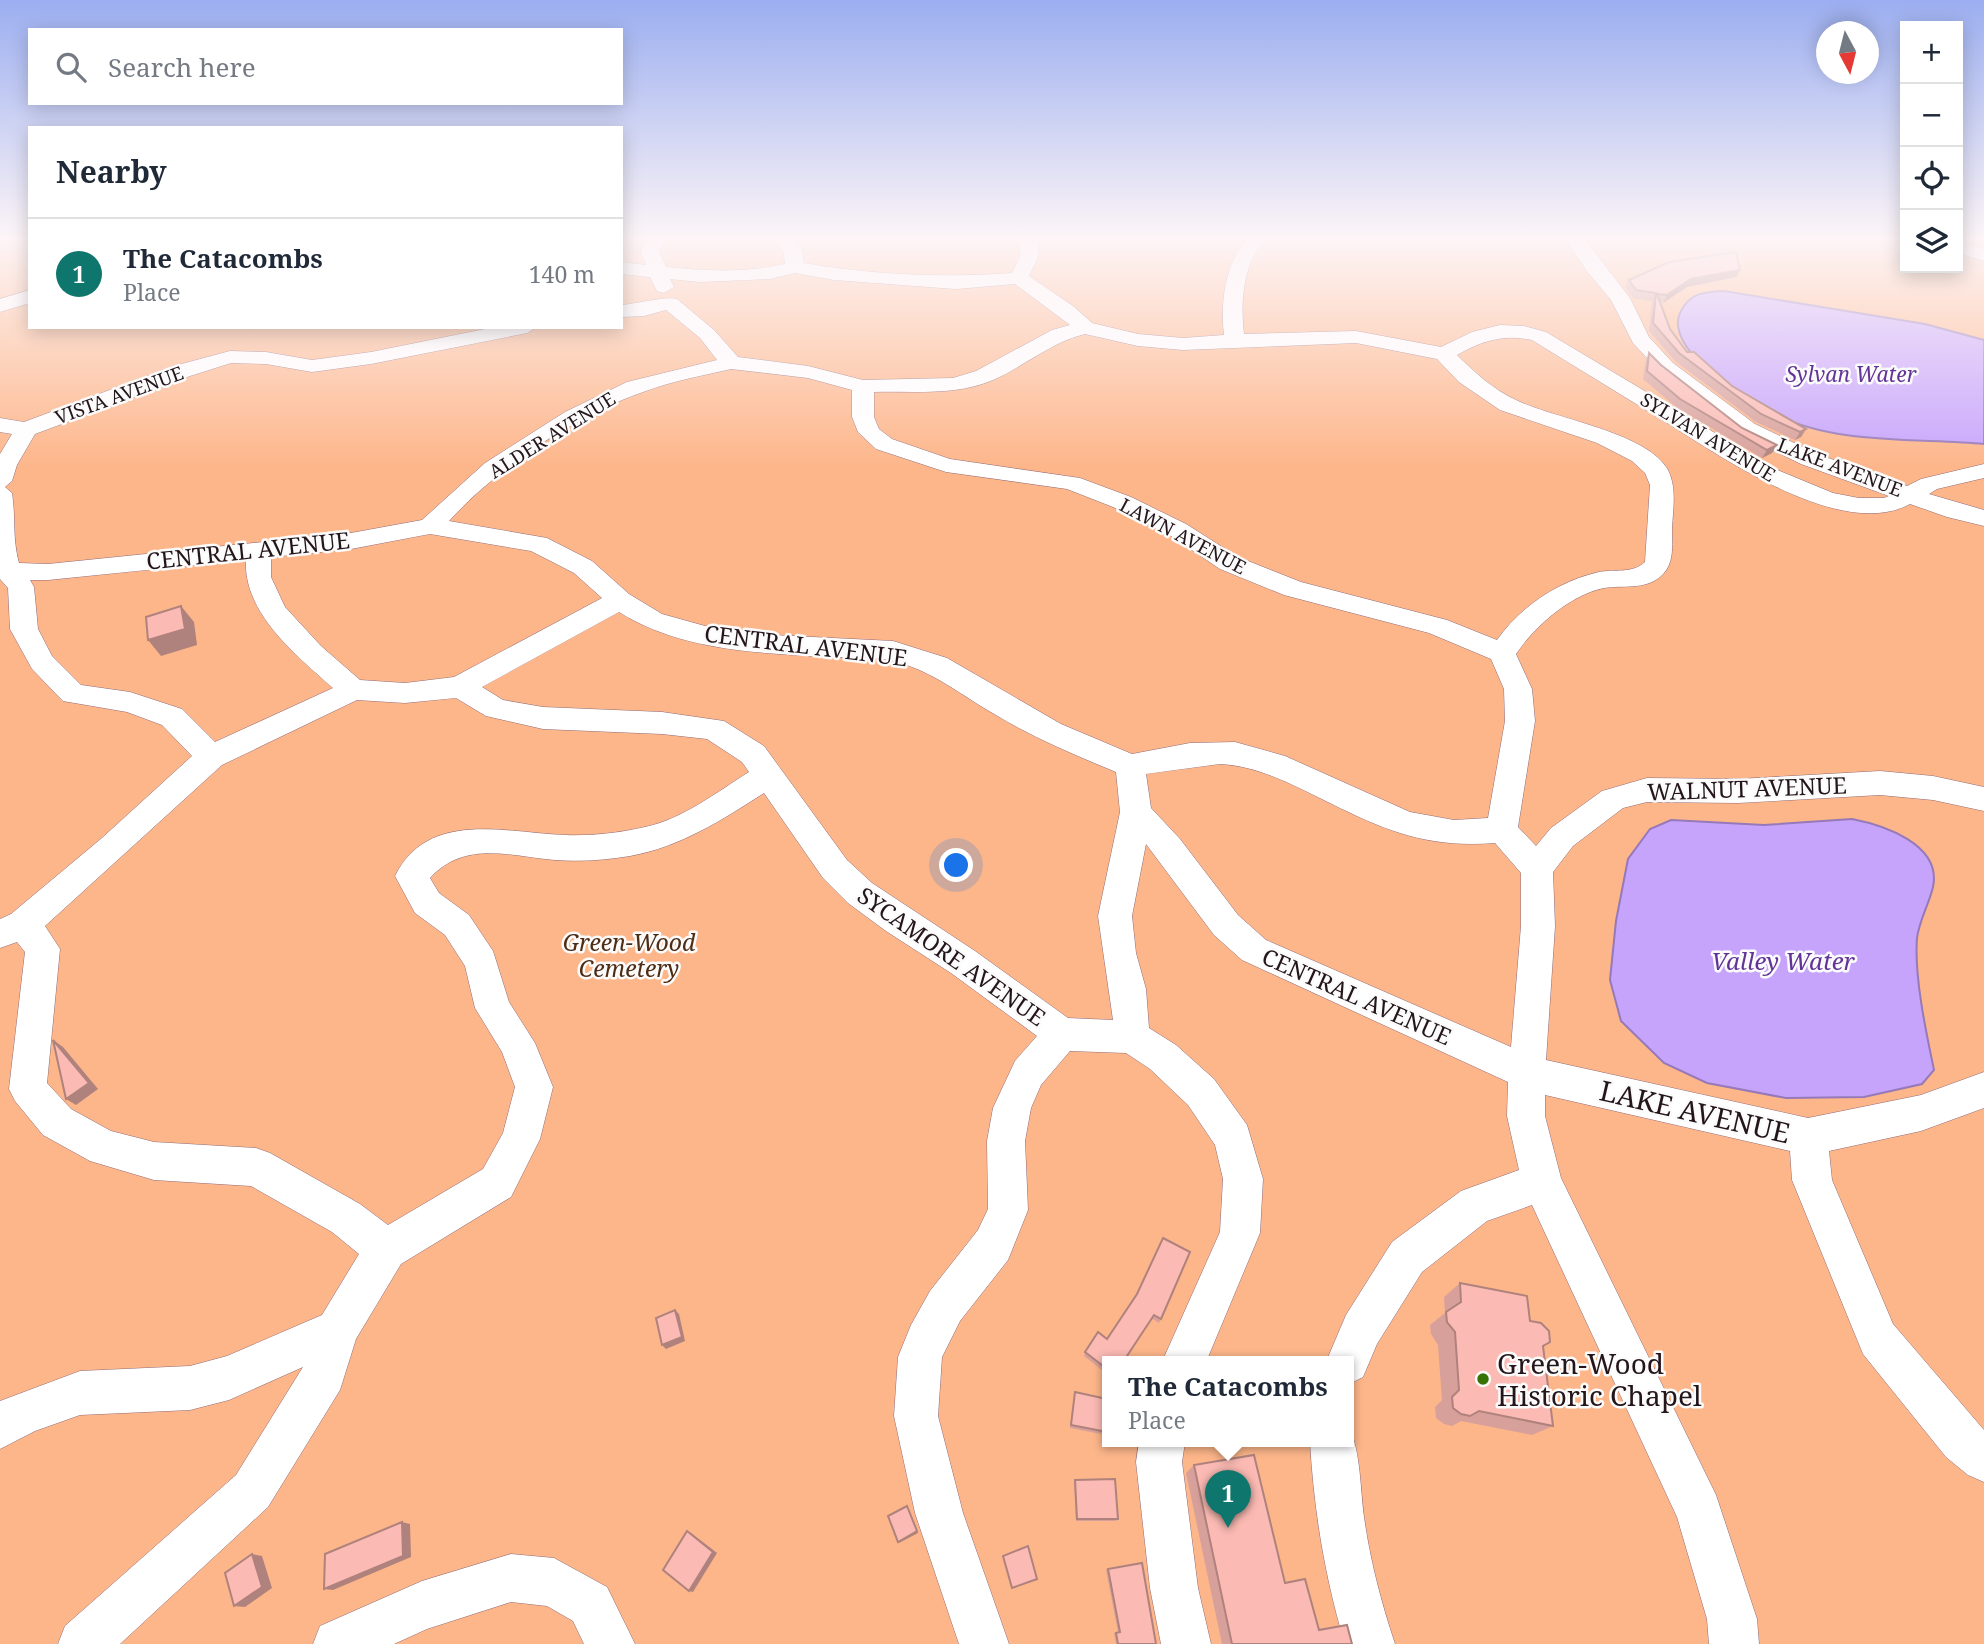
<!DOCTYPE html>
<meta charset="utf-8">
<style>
body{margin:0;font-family:"Noto Serif",serif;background:#f6f6f7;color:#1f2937}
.controls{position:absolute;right:21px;top:21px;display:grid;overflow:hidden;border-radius:0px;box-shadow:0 4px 18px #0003}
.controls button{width:63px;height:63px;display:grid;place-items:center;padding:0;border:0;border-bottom:2px solid #e0e1e3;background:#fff;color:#1f2937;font:35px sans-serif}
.compass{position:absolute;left:1816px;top:21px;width:63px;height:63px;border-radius:50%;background:#fff;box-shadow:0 4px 18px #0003;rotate:173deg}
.you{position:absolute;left:957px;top:866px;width:24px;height:24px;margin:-18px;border:5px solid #fff;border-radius:50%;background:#1a73e8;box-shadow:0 0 0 10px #1a73e833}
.badge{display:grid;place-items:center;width:46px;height:46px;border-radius:50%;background:#0f766e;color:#fff;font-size:23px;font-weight:700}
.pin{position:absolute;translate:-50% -58px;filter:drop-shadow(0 2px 4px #0008)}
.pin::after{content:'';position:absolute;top:37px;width:24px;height:21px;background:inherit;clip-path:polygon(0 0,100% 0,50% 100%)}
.popup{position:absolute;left:1102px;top:1356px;width:252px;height:91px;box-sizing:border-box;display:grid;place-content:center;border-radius:0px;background:#fff;filter:drop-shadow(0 2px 5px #0005);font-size:23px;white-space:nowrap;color:#747a83}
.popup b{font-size:26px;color:#1f2937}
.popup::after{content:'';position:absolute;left:50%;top:100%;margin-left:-14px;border:14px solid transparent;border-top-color:#fff}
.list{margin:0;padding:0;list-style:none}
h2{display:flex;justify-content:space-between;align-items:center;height:91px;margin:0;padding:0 28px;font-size:30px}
h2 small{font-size:23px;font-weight:400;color:#747a83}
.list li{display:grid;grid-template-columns:46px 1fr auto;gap:21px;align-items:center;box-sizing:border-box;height:112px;padding:0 28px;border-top:2px solid #e0e1e3}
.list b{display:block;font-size:26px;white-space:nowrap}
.list p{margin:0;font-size:23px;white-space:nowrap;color:#747a83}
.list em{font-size:23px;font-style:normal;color:#747a83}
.icon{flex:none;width:38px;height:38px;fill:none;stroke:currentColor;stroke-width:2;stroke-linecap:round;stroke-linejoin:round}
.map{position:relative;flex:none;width:1984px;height:1644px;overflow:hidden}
.search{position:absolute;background:#fff;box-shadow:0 4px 18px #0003;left:28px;top:28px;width:595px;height:77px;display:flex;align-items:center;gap:18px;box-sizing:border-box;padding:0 24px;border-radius:0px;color:#747a83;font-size:26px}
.panel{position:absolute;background:#fff;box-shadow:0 4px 18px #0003;left:28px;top:126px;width:595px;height:203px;border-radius:0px}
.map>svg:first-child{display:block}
.green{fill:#fdb68a;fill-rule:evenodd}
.water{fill:#c7a4fc;stroke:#9679b8;stroke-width:2}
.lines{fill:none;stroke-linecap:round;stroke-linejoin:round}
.minor-casing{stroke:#916c78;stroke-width:1}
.minor{fill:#fff;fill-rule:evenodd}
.wall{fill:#d8a09a}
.shaded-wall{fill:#b0827d}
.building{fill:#fbbab3;stroke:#b0827d;stroke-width:2}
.poi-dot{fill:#367204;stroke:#fbfbfb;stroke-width:2.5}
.labels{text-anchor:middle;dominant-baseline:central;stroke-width:5;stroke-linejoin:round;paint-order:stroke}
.far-street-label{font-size:19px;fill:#23151a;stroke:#fbfbfb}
.far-water-label{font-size:21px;font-style:italic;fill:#633498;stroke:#fbfbfb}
.street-label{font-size:23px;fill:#23151a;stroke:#fbfbfb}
.park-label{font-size:23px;font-style:italic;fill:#4f2c14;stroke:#fbfbfb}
.water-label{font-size:24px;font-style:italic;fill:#633498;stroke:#fbfbfb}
.near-street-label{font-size:28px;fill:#23151a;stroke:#fbfbfb}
.near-poi-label{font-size:28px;fill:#23151a;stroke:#fbfbfb;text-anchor:start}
</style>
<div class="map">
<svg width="1984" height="1644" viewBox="0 0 1984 1644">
<rect width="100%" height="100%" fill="#fae8ee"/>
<path class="green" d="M 0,237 L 30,237 L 30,327 L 621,327 L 621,237 L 1905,237 L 1905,268 L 1958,268 L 1958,237 L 1984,237 L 1984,1644 L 0,1644 ZM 1107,1362 L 1349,1362 L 1349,1442 L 1107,1442 Z"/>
<g class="water">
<path d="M 1724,291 L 1925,324 L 1984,340 L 1984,444 C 1918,438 1832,445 1773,413 C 1748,400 1724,381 1702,363 C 1689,353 1672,331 1680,313 C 1689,293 1703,292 1724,291 Z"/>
<path d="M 1852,819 C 1883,825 1942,844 1933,887 C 1929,904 1919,921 1917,938 C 1914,976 1926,1032 1934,1070 L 1922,1084 L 1864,1097 L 1786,1098 L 1707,1083 L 1664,1063 L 1621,1021 L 1610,980 L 1616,921 L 1628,859 L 1650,829 L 1671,820 L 1764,825 Z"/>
</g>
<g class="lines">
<g class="minor-casing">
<g id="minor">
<path d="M 648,237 L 666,237 L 659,251 L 666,267 C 705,271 747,273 785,264 L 783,250 L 772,237 L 792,237 L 802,250 L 804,263 C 873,275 943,278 1012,273 L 1020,257 L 1020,237 L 1038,237 L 1038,257 L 1029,276 L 1073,306 L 1092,323 L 1138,334 L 1183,338 L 1224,335 C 1220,302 1225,262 1249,237 L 1268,237 C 1264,243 1258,248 1254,255 C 1242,279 1241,308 1244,334 L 1356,331 L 1441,347 L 1472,332 L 1500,325 L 1524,326 L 1546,332 L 1775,469 L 1833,493 L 1859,498 L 1884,498 L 1889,496 L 1801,464 L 1739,434 L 1659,371 L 1633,343 L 1611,300 L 1586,270 L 1565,237 L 1583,237 L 1630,298 L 1649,337 L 1673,363 L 1755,424 L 1817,454 L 1907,486 L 1921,479 L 1984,464 L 1984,478 L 1937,489 L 1929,494 L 1984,510 L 1984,526 L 1947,517 L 1910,504 C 1840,542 1718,454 1659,418 C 1617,392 1574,366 1532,340 C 1503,334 1482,341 1457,355 C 1474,372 1494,390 1516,400 C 1554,419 1647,432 1668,470 C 1677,488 1673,509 1672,528 C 1672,545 1675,565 1660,577 C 1644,590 1623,585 1604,588 C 1570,595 1535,626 1516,654 L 1532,689 L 1535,721 L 1518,827 L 1536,846 L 1551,828 L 1602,791 L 1647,778 L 1738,779 L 1880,771 L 1933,776 L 1984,787 L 1984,811 L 1933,800 L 1880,795 L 1738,803 L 1647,802 L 1623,808 L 1573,846 L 1553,872 L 1555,926 L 1546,1060 L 1808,1118 L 1921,1095 L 1984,1072 L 1984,1108 L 1921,1131 L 1829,1151 L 1832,1180 L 1893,1324 L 1984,1430 L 1984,1482 L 1968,1475 L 1946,1457 L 1863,1354 L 1792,1180 L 1790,1151 L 1545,1095 L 1545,1116 L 1561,1178 L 1716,1495 L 1757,1619 L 1759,1644 L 1709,1644 L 1707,1619 L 1677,1517 L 1532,1205 L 1487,1221 L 1422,1272 L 1377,1344 L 1363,1377 L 1349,1384 L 1349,1362 L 1326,1362 L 1346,1315 L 1392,1242 L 1461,1191 L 1519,1170 L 1507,1116 L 1508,1082 L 1242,960 L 1214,935 L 1146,844 L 1132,916 L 1136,953 L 1146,989 L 1149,1028 L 1176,1045 L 1214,1079 L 1247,1125 L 1263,1179 L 1260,1233 L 1206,1362 L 1162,1362 L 1220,1232 L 1223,1179 L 1215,1145 L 1188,1105 L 1150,1069 L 1126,1053 L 1070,1051 L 1041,1085 L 1031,1108 L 1025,1141 L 1028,1210 L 1008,1260 L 960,1321 L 942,1357 L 938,1416 L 963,1513 L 1009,1644 L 959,1644 L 915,1513 L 894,1416 L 898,1357 L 911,1325 L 930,1291 L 978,1230 L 988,1209 L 987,1141 L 993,1108 L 1015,1061 L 1037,1036 L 951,973 L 886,931 L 848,903 L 823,878 L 764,793 C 722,820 680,847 630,856 C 605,860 580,862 555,860 C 509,856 465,840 430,878 L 439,893 L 469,915 L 493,951 L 509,1002 L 535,1043 L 553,1087 L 540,1139 L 511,1197 L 401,1264 L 356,1339 L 340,1390 L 268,1507 L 120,1644 L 58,1644 L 65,1626 L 236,1475 L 303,1367 L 229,1400 L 190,1410 L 80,1415 L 35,1431 L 0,1449 L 0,1401 L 80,1371 L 190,1366 L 227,1356 L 322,1315 L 359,1254 L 332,1232 L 251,1186 L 154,1180 L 90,1161 L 43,1135 L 15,1101 L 9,1089 L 25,952 L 17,942 L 0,948 L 0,919 L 11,914 L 102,838 L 192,756 L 162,725 L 127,712 L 63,701 L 32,669 L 10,629 L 8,588 L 0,579 L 0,454 L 12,434 L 0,432 L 0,418 L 24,422 L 174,366 L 230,351 L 266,352 L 312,360 L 371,352 L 495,327 L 537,327 L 527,333 L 371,364 L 312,372 L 266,364 L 231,363 L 190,376 L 35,434 L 17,465 L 12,481 L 5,487 L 12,493 C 16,519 12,537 19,563 L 48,564 L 351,533 L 422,520 L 485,463 L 565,412 L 627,382 L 717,360 L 700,338 L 666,310 L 644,316 L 621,317 L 621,305 C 637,304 665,296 677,299 L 714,330 L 738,357 L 808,366 L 863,380 L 953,378 L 976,371 L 1052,330 L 1070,325 L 1015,284 L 956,289 L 834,280 L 795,273 L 770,279 L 700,282 L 670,279 L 674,287 L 664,293 L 657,291 L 650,277 L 621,274 L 621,262 L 646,265 L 641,251 ZM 1085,334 L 1138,346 L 1183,350 L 1356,343 L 1437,359 L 1459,382 L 1500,410 L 1597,443 L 1632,461 L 1645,473 L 1650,485 L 1645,562 C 1632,574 1615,569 1599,572 C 1559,581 1521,606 1497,640 L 1447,620 L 1301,582 L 1238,557 L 1186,524 L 1131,497 L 1080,478 L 950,459 L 892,439 L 879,429 L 874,417 L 874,392 C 913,391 956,396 993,380 C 1025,366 1051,342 1085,334 ZM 731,369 L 808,378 L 852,390 L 852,417 L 858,432 L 876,449 L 946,472 L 1067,489 L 1113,507 L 1168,534 L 1220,569 L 1284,595 L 1429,633 L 1491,659 L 1504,689 L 1505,721 L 1488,818 L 1454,820 L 1410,812 L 1285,756 L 1235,742 L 1190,743 L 1132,754 L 1061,724 L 947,658 L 893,641 L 752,634 L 705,626 L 662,614 L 629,594 L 592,561 L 547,538 L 449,521 C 497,468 576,415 643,392 C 672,381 701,376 731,369 ZM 430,534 L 531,551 L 574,573 L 602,598 L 454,677 L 405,683 L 360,680 L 321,646 L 285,607 L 271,577 L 271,557 L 351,549 ZM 246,560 C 243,613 296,655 333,688 L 215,742 L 182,709 L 130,692 L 81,685 L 52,656 L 38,629 L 34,587 L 30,580 L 48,580 ZM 619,612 C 681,651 759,653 830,657 C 850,658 873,656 893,661 C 932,670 962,696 996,715 C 1034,738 1075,755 1116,772 L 1120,812 L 1098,916 L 1113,1020 L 1068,1018 L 975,951 L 872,883 L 847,860 L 764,746 L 724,721 L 662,712 L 543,707 L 503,700 L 482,687 ZM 456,698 L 486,716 L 543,729 L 662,734 L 707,739 L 742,762 L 749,772 C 717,792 683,819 645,827 C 619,833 592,836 565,835 C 507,833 428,809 395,876 L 415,913 L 445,935 L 465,966 L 475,1008 L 502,1052 L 515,1087 L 503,1133 L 483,1169 L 388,1225 L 360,1204 L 270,1153 L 256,1148 L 154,1142 L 111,1131 L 71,1109 L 47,1083 L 60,949 L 45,926 L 222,765 L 357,700 L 405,703 ZM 1220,764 C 1260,766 1295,786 1330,803 C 1388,832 1429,848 1495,843 L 1521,873 L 1521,926 L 1511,1047 L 1266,940 L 1238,915 L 1180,839 L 1151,808 L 1146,774 Z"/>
<polygon points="1958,242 1984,249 1984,261 1958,253"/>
<polygon points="30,290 30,303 0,312 0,299"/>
<path d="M 1349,1426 C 1361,1454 1360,1487 1364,1517 C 1370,1560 1381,1602 1395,1644 L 1345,1644 C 1325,1578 1314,1511 1310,1442 L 1349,1442 Z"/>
<polygon points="1139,1442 1185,1442 1182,1462 1198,1588 1211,1644 1161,1644 1150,1588 1136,1462"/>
<polygon points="511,1554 554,1558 607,1587 635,1644 584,1644 573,1621 547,1606 511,1602 427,1629 394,1644 313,1644 320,1626 422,1581"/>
</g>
</g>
<use href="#minor" class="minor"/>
</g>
<g class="wall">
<polygon points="1740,270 1736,277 1687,287 1663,303 1660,302 1670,329 1687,352 1732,386 1806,429 1801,437 1795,440 1756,422 1675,361 1649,331 1652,301 1633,298 1625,287 1629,280"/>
<polygon points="1649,353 1661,365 1742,428 1777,445 1772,453 1762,458 1676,407 1643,379 1646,360"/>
<polygon points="1190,1252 1159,1323 1153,1319 1107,1362 1107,1374 1084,1356 1085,1352 1107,1339"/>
<polygon points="1460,1283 1530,1321 1543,1346 1553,1426 1532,1435 1461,1421 1452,1426 1444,1424 1436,1418 1435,1407 1442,1400 1438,1345 1431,1334 1430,1325 1445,1313 1444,1297"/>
<polygon points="1075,1392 1107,1432 1106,1435 1070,1428"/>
<polygon points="1194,1465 1285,1583 1318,1629 1347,1625 1352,1644 1222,1644 1186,1473"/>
<polygon points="1075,1480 1118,1519 1116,1521 1076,1521 1074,1482"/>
<polygon points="1108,1569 1156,1644 1116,1644 1114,1633 1118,1632 1106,1570"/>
</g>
<g class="shaded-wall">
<polygon points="1740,270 1736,277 1687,287 1663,303 1667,295 1691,279"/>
<polygon points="1806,429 1801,437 1795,440 1800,432"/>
<polygon points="1777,445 1772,453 1762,458 1767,450"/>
<polygon points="181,606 194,622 197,645 161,656 148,640"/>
<polygon points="53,1040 63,1047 98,1089 76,1105 66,1099"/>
<polygon points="675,1310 679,1314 685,1341 666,1349 662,1345"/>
<polygon points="907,1506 918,1533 899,1543 898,1542"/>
<polygon points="402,1522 410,1524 411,1557 333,1590 324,1589"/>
<polygon points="687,1531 691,1533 717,1553 693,1592 689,1591"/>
<polygon points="252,1554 262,1556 272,1588 245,1607 234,1606"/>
</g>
<g class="building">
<polygon points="1736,252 1740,270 1691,279 1667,295 1657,294 1670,329 1687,352 1694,352 1732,386 1806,429 1800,432 1761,414 1679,353 1653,323 1656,293 1636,290 1629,280 1669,262"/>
<polygon points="1649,353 1661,365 1742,428 1777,445 1767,450 1680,399 1647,371"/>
<polygon points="181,606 185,629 148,640 146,617"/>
<polygon points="53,1040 89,1083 66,1099"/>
<polygon points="1163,1238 1190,1252 1161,1319 1154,1315 1123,1362 1107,1362 1107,1369 1085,1352 1098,1332 1107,1339 1137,1294"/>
<polygon points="1460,1283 1527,1296 1530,1321 1541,1323 1549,1331 1550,1342 1543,1346 1553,1426 1479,1411 1470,1416 1461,1414 1453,1408 1452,1397 1459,1390 1455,1332 1447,1322 1446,1312 1461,1302"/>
<polygon points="675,1310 682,1337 662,1345 656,1318"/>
<polygon points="1075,1392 1107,1399 1107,1432 1071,1425"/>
<polygon points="1254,1455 1285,1583 1305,1579 1319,1630 1347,1625 1352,1644 1232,1644 1194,1465"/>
<polygon points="1115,1479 1118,1519 1077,1519 1075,1480"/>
<polygon points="907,1506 917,1531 898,1542 888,1516"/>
<polygon points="402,1522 403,1556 324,1589 325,1554"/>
<polygon points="687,1531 713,1552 689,1591 663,1570"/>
<polygon points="1028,1546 1037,1579 1012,1588 1003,1556"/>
<polygon points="252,1554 262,1587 234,1606 225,1573"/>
<polygon points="1142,1563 1156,1644 1118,1644 1116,1633 1120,1632 1108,1569"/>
</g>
<linearGradient id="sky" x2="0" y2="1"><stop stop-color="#9baef0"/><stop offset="0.51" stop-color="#fdf5f7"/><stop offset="1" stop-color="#fdf5f7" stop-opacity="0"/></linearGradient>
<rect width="1984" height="467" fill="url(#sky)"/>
<circle class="poi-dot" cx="1483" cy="1379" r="7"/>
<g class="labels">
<g class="far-street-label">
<text transform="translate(119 395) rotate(-20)">VISTA AVENUE</text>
<text transform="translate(552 435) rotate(-32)">ALDER AVENUE</text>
<text transform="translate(1708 437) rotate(31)">SYLVAN AVENUE</text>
<text transform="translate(1840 467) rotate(21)">LAKE AVENUE</text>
<text transform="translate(1183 536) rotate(28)">LAWN AVENUE</text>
</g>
<g class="far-water-label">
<text x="1851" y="374">Sylvan Water</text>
</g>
<g class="street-label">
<text transform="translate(248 550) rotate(-6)">CENTRAL AVENUE</text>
<text transform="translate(806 645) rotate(7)">CENTRAL AVENUE</text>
<text transform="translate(1747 788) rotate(-2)">WALNUT AVENUE</text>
<text transform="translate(952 956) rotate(35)">SYCAMORE AVENUE</text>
<text transform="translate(1357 996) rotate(24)">CENTRAL AVENUE</text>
</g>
<g class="park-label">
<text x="629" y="942">Green-Wood<tspan x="629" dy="26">Cemetery</tspan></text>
</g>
<g class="water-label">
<text x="1783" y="960">Valley Water</text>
</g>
<g class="near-street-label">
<text transform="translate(1695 1111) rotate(13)">LAKE AVENUE</text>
</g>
<g class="near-poi-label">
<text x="1497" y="1363">Green-Wood<tspan x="1497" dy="32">Historic Chapel</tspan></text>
</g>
</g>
</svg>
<div class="controls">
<button>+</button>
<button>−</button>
<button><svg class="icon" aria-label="locate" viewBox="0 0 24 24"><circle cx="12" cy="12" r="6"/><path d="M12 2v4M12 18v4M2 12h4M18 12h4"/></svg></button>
<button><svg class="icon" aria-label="layers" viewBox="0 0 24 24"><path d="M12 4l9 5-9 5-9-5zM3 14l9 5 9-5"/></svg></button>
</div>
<svg class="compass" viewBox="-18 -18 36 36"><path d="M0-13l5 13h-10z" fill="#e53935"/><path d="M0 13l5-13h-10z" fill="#747a83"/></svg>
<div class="you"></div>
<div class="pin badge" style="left:1228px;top:1528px">1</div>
<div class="popup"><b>The Catacombs</b>Place</div>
<div class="search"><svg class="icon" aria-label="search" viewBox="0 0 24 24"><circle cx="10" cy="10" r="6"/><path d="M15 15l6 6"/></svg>Search here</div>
<section class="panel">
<h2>Nearby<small></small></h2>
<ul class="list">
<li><span class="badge">1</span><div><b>The Catacombs</b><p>Place</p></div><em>140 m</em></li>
</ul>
</section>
</div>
